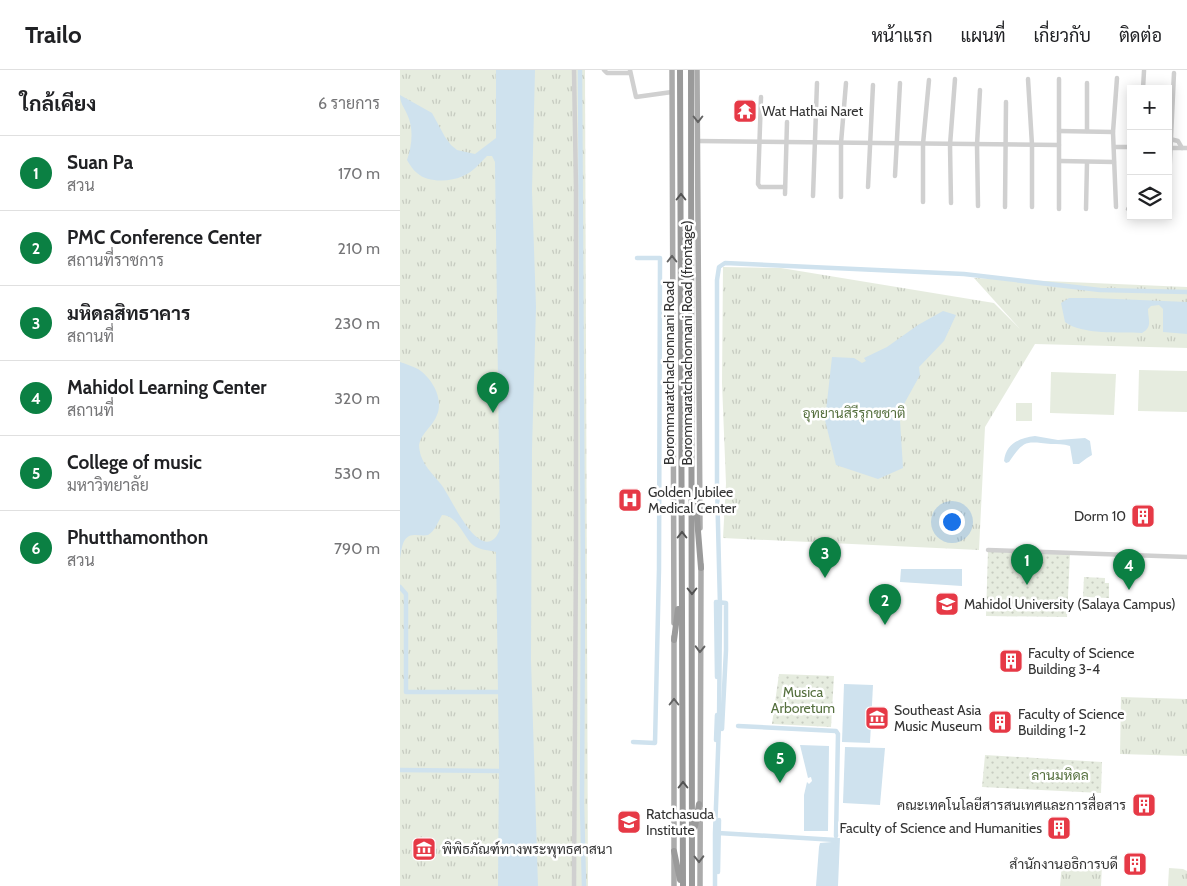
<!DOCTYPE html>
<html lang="th">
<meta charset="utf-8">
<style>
body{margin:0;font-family:Cabin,Sarabun,sans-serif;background:#f6f6f6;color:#202124}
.controls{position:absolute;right:15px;top:15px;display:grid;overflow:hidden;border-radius:0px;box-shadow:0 2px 12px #0003}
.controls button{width:45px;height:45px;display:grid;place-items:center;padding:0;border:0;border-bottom:1px solid #e0e0e0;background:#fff;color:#202124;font:25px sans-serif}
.you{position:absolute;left:551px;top:451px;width:18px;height:18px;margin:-12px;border:4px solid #fff;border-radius:50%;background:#1a73e8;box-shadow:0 0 0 8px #1a73e833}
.badge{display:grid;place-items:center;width:32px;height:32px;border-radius:50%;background:#0b8043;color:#fff;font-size:16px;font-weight:700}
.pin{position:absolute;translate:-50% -41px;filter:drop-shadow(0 1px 2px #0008)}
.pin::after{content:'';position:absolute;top:26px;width:18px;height:15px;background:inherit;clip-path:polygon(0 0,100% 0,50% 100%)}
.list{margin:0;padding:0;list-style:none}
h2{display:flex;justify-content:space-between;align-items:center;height:65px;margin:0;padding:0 20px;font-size:21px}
h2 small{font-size:16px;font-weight:400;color:#757577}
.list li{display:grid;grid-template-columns:32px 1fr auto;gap:15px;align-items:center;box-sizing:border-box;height:75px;padding:0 20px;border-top:1px solid #e0e0e0}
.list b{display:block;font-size:19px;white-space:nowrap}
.list p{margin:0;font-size:16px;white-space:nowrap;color:#757577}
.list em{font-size:16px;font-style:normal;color:#757577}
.icon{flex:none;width:28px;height:28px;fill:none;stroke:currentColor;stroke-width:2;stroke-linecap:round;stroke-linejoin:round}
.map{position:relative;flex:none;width:787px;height:816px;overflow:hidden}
header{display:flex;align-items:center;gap:30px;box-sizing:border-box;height:70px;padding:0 25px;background:#fff;border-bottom:1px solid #e0e0e0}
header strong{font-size:24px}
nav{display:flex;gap:28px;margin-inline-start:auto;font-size:18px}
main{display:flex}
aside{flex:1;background:#fff}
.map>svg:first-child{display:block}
.grass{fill:url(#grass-dots)}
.park{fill:url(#park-tufts)}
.pitch{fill:#e6ecdf}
.water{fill:#cfe2ee}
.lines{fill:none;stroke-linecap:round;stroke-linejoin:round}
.canal{stroke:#cfe2ee;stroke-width:4.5}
.minor{stroke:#d0d0d0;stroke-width:4.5}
.major{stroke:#ababab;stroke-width:5.5}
.highway{stroke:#9a9a9a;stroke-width:6}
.oneway{stroke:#636363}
.oneway2{stroke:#525252}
.labels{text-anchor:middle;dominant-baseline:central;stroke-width:5;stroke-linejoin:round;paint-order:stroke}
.poi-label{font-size:14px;fill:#333;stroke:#fff;text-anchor:start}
.street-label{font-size:14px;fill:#333;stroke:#fff}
.park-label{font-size:14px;fill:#56703f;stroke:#fff}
</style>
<header>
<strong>Trailo</strong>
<nav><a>หน้าแรก</a><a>แผนที่</a><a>เกี่ยวกับ</a><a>ติดต่อ</a></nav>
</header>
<main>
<aside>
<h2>ใกล้เคียง<small>6 รายการ</small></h2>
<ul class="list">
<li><span class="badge">1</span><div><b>Suan Pa</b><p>สวน</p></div><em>170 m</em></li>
<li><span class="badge">2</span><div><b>PMC Conference Center</b><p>สถานที่ราชการ</p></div><em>210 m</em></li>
<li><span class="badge">3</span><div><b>มหิดลสิทธาคาร</b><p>สถานที่</p></div><em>230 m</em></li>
<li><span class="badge">4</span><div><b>Mahidol Learning Center</b><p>สถานที่</p></div><em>320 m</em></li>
<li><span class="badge">5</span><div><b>College of music</b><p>มหาวิทยาลัย</p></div><em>530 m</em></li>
<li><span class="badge">6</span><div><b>Phutthamonthon</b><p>สวน</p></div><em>790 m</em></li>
</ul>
</aside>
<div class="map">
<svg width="787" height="816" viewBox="0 0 787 816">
<defs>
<pattern id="grass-dots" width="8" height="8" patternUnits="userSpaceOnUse" patternTransform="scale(1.25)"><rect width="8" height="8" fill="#e6ecdf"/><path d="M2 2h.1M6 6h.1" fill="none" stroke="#c6cbc0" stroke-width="1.8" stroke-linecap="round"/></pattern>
<pattern id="park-tufts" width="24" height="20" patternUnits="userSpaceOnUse" patternTransform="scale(1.25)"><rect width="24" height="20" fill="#e6ecdf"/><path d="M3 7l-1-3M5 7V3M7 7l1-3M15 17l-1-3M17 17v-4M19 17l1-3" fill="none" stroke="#c6cbc0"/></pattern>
</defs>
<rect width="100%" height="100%" fill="#fff"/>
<g class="grass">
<polygon points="588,480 670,483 667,547 586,546"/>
<polygon points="684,507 705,508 705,513 709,513 709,528 683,527"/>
<polygon points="379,604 434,606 431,657 372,654"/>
<polygon points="585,685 702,692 701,723 582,717"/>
</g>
<g class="park">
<polygon points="0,0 185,0 188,816 0,816"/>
<polygon points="323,197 381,198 594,233 620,259 574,208 787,217 787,278 635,274 585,357 579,480 323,468 326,414 322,313"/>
<polygon points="721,627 787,629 787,686 720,684"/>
<polygon points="662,793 702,794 701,816 660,816"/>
<polygon points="769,798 783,799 787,801 787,816 768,816"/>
</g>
<g class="pitch">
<polygon points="739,300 787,301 787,342 738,341"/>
<polygon points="651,302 716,304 714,345 650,343"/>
<rect x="616" y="333" width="16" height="18"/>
</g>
<g class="water">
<path d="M 96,0 L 135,0 L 132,121 L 136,237 L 132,379 L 131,590 L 138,816 L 98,816 L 99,691 L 96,482 C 88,480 80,480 73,475 C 63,466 57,445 42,445 C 38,452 35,461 28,465 C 24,466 20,465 16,465 C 2,464 2,478 0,489 L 0,292 C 6,294 12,296 18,299 C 32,308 44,329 37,345 C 33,356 21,363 19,375 C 19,378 20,383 21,386 C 25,398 36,407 43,417 C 52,431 65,459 78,468 C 88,476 97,470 100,458 L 95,92 L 92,86 L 87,86 C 80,93 73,102 63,106 C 50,112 28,113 17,103 C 13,100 10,95 7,90 C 12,76 14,58 7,44 C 4,37 0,33 0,25 L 32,43 L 45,67 L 51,75 L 57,80 L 75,84 L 96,68 Z"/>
<path d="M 669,228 L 693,228 L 787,232 L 787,264 L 763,262 L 763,239 L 759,235 L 751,236 L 748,239 C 748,250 753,257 742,263 C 720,262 682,265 665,252 L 661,233 Z"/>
<polygon points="543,241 556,245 544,271 519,297 520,305 504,334 500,350 503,398 478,409 436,395 425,350 432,287 454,288 462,293 466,291 464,288 487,277 518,255"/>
<path d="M 635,366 L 658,370 L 685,368 L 690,371 L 692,385 L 687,388 L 679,394 L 673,394 L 670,376 C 663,374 658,374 651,374 C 625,371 624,370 609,392 L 606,393 L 604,391 C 606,373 620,368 635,366 Z"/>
<polygon points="501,499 562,499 562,516 500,512"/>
<polygon points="444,614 473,615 470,673 442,672"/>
<polygon points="400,675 429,676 428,761 404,761 404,725 407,712 409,714 412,711 411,707 408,708"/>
<polygon points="445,677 485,678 480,735 443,733"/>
<polygon points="432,768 440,768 438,816 416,816 419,777 420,773 432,772"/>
</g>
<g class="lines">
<g class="canal">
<polyline points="180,0 183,521 182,734 184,816"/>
<polyline points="0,517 6,524 6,622 98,622"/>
<polyline points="317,607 316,532 326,533 326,580 322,659"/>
<polyline points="338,656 436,661 438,664 436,766"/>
<polyline points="316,670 317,645"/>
<polyline points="233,672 255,673 259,499 260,188 237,188"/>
<polyline points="0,700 99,701"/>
<polyline points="318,763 436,770"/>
<polyline points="318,802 319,750"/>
<polyline points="315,816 315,763 319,655 320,536 317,414 317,210 319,197 325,193 564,204 700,220 787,222"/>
</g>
<g class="minor">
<polyline points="204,0 207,3 230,3"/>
<polyline points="230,0 236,27 272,22"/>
<polyline points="628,9 632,75 632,137"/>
<polyline points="659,9 659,139"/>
<polyline points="743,19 744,1"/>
<polyline points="361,27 358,114 360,117 385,117"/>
<polyline points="659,61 713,62"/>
<polyline points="687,61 687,13"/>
<polyline points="770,69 778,71 782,78"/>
<polyline points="298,71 659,75"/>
<polyline points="714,77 731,77"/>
<polyline points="768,78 787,78"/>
<polyline points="660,91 714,92"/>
<polyline points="495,106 500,13"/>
<polyline points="468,117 473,15"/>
<polyline points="385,124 387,52"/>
<polyline points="413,126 417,13"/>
<polyline points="441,127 441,73 446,13"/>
<polyline points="523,132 523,74 529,10"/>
<polyline points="551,133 550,75 555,9"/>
<polyline points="768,133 774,3"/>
<polyline points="578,136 577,75 580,20"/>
<polyline points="605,137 606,32"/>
<polyline points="716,137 713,62 717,8"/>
<polyline points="686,139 687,92"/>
<polyline points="728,139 731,135"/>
<polyline points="588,480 787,487"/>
<polyline points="174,816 176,476 176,119 174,0"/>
</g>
<g class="major">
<polyline points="272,0 274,553"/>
<polyline points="297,0 300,458"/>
<polyline points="274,816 274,567"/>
<polyline points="300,816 301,495"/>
</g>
<g class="highway">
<polyline points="280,0 283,816"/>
<polyline points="291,0 292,816"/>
<polyline points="296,436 301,498"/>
<polyline points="274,570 278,539"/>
<polyline points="295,757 299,734"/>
<polyline points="274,781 280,810"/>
</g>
</g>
<defs><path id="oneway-chevron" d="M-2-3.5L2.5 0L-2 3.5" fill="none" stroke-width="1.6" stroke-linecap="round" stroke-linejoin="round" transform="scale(1.25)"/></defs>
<g class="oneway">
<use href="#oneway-chevron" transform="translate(298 49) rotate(90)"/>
<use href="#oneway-chevron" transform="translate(272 189) rotate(-90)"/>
<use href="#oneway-chevron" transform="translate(300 579) rotate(91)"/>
<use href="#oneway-chevron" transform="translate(274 632) rotate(-90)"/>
<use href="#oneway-chevron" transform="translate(299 789) rotate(89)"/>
</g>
<g class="oneway2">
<use href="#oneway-chevron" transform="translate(281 127) rotate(-90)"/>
<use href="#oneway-chevron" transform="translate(282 465) rotate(-90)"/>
<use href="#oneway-chevron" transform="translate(292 521) rotate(90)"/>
<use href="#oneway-chevron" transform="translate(283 715) rotate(-90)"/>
</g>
<defs>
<g id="temple-square" transform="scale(1.25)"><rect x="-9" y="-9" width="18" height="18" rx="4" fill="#e63946" stroke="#fff"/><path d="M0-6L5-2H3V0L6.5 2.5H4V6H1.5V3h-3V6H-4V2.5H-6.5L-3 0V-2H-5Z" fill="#fff"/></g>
<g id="hospital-square" transform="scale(1.25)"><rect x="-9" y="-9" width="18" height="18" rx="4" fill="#e63946" stroke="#fff"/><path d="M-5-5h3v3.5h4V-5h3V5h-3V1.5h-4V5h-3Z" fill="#fff"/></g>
<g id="building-square" transform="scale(1.25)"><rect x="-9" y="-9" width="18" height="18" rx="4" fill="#e63946" stroke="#fff"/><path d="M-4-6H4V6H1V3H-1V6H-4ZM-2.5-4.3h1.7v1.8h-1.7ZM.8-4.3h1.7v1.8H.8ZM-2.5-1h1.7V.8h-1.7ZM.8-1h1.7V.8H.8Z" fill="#fff"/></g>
<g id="university-square" transform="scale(1.25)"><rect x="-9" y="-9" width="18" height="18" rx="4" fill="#e63946" stroke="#fff"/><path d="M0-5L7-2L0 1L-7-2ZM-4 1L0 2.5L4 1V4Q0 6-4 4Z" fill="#fff"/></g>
<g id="museum-square" transform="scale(1.25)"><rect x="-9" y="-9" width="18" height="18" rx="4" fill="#e63946" stroke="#fff"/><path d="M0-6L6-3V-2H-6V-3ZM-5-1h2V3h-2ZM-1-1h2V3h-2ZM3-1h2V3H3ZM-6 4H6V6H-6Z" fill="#fff"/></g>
</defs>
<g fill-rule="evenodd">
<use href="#temple-square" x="345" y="41"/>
<use href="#hospital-square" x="230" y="430"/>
<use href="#building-square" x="743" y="446"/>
<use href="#university-square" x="547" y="534"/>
<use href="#building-square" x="611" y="591"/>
<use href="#museum-square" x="477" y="648"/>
<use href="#building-square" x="600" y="652"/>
<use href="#building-square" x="744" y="735"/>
<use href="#university-square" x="229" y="752"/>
<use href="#building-square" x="659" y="758"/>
<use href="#museum-square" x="24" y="779"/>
<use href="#building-square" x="735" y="794"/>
</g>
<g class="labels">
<g class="poi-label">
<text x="362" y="41">Wat Hathai Naret</text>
<text x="248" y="422">Golden Jubilee<tspan x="248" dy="16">Medical Center</tspan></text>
<text x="726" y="446" text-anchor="end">Dorm 10</text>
<text x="564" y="534">Mahidol University (Salaya Campus)</text>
<text x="628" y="583">Faculty of Science<tspan x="628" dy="16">Building 3-4</tspan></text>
<text x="494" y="640">Southeast Asia<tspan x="494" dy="16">Music Museum</tspan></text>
<text x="618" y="644">Faculty of Science<tspan x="618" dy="16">Building 1-2</tspan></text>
<text x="726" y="735" text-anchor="end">คณะเทคโนโลยีสารสนเทศและการสื่อสาร</text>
<text x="246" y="744">Ratchasuda<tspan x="246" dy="16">Institute</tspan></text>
<text x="642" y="758" text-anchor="end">Faculty of Science and Humanities</text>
<text x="42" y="779">พิพิธภัณฑ์ทางพระพุทธศาสนา</text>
<text x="718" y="794" text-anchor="end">สำนักงานอธิการบดี</text>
</g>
<g class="street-label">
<text transform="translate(287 273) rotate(-90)">Borommaratchachonnani Road (frontage)</text>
<text transform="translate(269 303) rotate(-90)">Borommaratchachonnani Road</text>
</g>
<g class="park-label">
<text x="454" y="343">อุทยานสิรีรุกขชาติ</text>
<text x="403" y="622">Musica<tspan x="403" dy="16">Arboretum</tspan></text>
<text x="660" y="705">ลานมหิดล</text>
</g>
</g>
</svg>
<div class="controls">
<button>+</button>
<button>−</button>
<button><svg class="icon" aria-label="layers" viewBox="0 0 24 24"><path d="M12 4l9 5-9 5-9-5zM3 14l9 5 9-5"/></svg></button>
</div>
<div class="you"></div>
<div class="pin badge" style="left:627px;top:515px">1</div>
<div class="pin badge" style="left:485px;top:555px">2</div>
<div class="pin badge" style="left:425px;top:508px">3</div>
<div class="pin badge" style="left:729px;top:520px">4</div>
<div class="pin badge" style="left:380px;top:713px">5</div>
<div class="pin badge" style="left:93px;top:343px">6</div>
</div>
</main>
